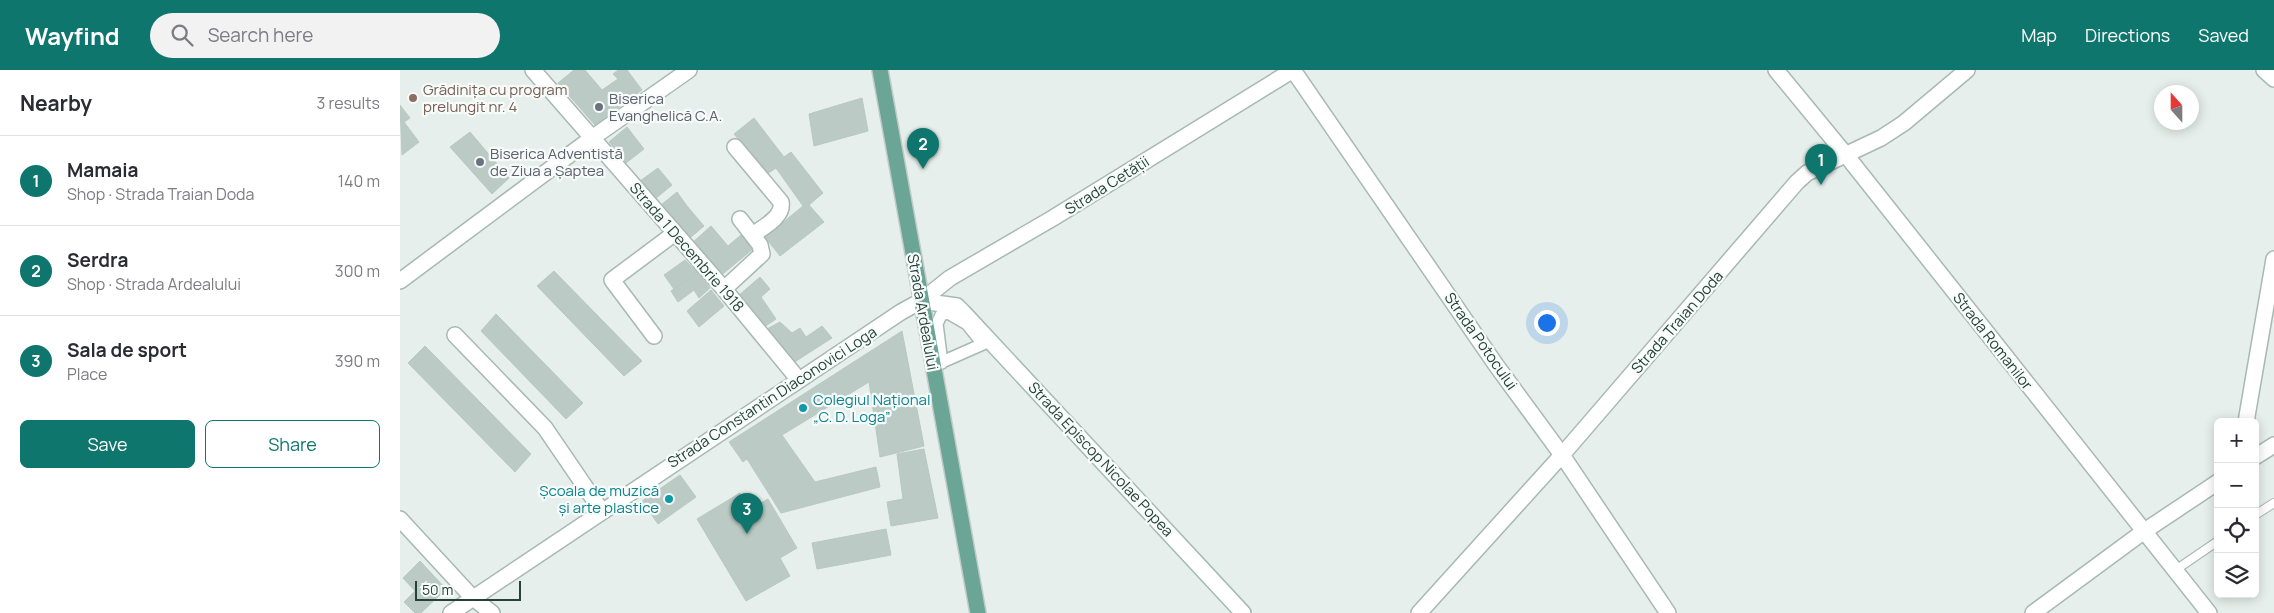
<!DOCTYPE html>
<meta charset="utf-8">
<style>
body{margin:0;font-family:Manrope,sans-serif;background:#f2f2f3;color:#2b2b33}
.controls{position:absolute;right:15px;bottom:15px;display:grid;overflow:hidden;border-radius:8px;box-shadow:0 2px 12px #0003}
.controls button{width:45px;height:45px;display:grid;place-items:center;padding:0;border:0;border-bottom:1px solid #e1e1e2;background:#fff;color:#2b2b33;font:25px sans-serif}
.compass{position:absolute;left:1754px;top:15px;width:45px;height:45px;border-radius:50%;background:#fff;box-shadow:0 2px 12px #0003;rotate:339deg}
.scale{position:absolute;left:15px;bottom:12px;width:106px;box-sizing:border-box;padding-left:5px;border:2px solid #24423a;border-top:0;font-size:14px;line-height:18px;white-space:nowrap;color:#24423a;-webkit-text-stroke:4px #f7fbf9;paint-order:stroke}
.you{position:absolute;left:1146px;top:252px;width:18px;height:18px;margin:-12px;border:4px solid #fff;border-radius:50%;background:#1a73e8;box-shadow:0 0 0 8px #1a73e833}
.badge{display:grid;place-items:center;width:32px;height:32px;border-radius:50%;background:#0f766e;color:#fff;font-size:16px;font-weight:700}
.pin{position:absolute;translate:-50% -41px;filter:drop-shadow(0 1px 2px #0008)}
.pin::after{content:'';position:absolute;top:26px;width:18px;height:15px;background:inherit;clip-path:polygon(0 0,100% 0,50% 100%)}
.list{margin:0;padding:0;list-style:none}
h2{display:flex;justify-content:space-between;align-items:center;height:65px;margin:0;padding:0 20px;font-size:21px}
h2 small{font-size:16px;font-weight:400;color:#7c7c81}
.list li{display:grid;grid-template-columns:32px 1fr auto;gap:15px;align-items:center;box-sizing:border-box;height:90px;padding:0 20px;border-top:1px solid #e1e1e2}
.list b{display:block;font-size:19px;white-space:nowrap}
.list p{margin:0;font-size:16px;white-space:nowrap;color:#7c7c81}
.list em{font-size:16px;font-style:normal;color:#7c7c81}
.actions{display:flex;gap:10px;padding:15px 20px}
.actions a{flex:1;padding:11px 0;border:1px solid #0f766e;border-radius:8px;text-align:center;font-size:18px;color:#0f766e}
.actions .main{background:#0f766e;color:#fff}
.icon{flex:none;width:28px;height:28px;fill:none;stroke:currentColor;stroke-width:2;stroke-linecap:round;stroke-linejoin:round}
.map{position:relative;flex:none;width:1874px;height:543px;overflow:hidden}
header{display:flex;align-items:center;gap:30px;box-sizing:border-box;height:70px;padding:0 25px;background:#0f766e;color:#fff}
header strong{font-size:24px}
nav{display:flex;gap:28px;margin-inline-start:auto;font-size:18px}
.search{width:350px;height:45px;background:#f2f2f3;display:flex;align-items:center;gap:12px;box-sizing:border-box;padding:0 18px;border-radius:28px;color:#7c7c81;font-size:19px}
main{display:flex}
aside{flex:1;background:#fff}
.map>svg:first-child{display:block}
.building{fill:#bbcac4;stroke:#b8c9c2}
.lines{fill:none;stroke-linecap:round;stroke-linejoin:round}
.service-casing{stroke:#a8b8b2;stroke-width:10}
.pedestrian-casing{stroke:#a8b8b2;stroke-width:14}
.minor-casing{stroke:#a8b8b2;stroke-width:18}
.tertiary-casing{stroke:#a8b8b2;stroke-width:18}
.secondary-casing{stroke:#a4bbb3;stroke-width:18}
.primary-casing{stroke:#c2cac8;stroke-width:18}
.service{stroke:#fff;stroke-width:8}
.pedestrian{stroke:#fff;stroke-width:11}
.minor{stroke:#fff;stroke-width:15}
.tertiary{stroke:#fff;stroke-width:15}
.secondary{stroke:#fff;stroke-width:15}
.primary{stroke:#6aa596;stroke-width:15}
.education-dot{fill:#8d6e63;stroke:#f7fbf9;stroke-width:2}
.worship-dot{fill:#6b7280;stroke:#f7fbf9;stroke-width:2}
.culture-dot{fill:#0f9aa8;stroke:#f7fbf9;stroke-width:2}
.labels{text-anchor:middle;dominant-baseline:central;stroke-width:4.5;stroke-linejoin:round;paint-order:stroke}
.education-label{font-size:15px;fill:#785e54;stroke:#f7fbf9;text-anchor:start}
.worship-label{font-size:15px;fill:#5b616d;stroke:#f7fbf9;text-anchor:start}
.street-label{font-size:15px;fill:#24423a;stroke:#f7fbf9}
.culture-label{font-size:15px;fill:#0d838f;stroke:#f7fbf9;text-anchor:start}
</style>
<header>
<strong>Wayfind</strong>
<div class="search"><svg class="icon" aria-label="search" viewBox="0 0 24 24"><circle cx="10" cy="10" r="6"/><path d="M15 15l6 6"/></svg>Search here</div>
<nav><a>Map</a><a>Directions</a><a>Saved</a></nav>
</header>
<main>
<aside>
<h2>Nearby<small>3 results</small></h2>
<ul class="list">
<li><span class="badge">1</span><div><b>Mamaia</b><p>Shop · Strada Traian Doda</p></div><em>140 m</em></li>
<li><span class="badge">2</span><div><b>Serdra</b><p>Shop · Strada Ardealului</p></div><em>300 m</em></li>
<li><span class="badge">3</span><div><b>Sala de sport</b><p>Place</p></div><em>390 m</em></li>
</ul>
<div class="actions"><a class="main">Save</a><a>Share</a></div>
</aside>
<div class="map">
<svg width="1874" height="543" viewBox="0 0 1874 543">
<rect width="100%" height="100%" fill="#e6efeb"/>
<g class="building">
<polygon points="174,0 185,0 202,20 218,9 213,4 218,0 227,0 242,20 195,55 158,13"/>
<polygon points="462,28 468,61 414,76 409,44"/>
<polygon points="0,35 10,48 4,52 19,72 2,85"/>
<polygon points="354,48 384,87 391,82 423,123 409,135 424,152 380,186 365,167 403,136 376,98 367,104 334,64"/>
<polygon points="227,57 244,79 226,93 209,72"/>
<polygon points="70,62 109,108 92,124 50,77"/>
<polygon points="258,98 272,115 255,129 240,111"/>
<polygon points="277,122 287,136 272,148 261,135"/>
<polygon points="287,136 304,156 290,168 272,148"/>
<polygon points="311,156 328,176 341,165 353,179 319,207 292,173"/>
<polygon points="285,190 297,202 274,219 264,205"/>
<polygon points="154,201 242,291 224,306 137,216"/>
<polygon points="297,202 310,218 299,228 294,220 278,232 271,221"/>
<polygon points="360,207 370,219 361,227 376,249 364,257 338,226"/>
<polygon points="311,220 324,236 299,257 287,241"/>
<polygon points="96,244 183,333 166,349 81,261"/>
<polygon points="380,252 392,263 400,258 406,267 422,256 432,268 393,293 365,260"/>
<polygon points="502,261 524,376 480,387 469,312 382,365 415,412 476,397 480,417 381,443 347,389 343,392 329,372"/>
<polygon points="25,276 131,384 115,402 8,293"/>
<polygon points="524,379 538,448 491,456 487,432 503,429 497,384"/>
<polygon points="280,405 296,427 258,454 242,431"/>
<polygon points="340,423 350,439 368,429 397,478 380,488 390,506 346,531 297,449"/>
<polygon points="486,459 491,485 417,499 412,473"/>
<polygon points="20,491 46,519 21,543 15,543 4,532 15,521 3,508"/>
</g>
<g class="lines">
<g class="service-casing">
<g id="service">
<polyline points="1855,445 1874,433"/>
<polyline points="1774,501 1818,471"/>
</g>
</g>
<g class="pedestrian-casing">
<polyline id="pedestrian" points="533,296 583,274 567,254 548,243 541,245 537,254 542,293"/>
</g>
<g class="minor-casing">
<g id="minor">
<polyline points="133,0 324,219 399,310"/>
<polyline points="893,0 1096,295 1162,385 1268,543"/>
<polyline points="1376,0 1446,85 1809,543"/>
<polyline points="1864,0 1874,9"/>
<path d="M 335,77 L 381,132 C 384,147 363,157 353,165"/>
<polyline points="0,211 192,68 289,0"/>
<polyline points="324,219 362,184 360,175 340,149"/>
<polyline points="521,231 550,208 653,148 893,0"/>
<polyline points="55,265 145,358 201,440"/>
<polyline points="254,266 212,210 275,163"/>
<polyline points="1846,352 1874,189"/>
<polyline points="1855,387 1874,375"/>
<polyline points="0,449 72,527 92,543"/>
<polyline points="1633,543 1743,462 1818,412"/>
</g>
</g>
<g class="tertiary-casing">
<g id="tertiary">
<polyline points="51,543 501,242 521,231"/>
<polyline points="1019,543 1162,385 1397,112 1407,103 1481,68 1504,53 1567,0"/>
</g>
</g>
<g class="secondary-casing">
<polyline id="secondary" points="521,231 557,236 563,242 843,543"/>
</g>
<g class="primary-casing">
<polyline id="primary" points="480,0 578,543"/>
</g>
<use href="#service" class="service"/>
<use href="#pedestrian" class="pedestrian"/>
<use href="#minor" class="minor"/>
<use href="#tertiary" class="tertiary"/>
<use href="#secondary" class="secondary"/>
<use href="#primary" class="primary"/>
</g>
<circle class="education-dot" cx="13" cy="28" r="5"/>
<g class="worship-dot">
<circle cx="199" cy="37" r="5"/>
<circle cx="80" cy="92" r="5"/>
</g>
<g class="culture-dot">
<circle cx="403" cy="338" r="5"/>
<circle cx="269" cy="429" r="5"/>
</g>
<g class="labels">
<g class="education-label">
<text x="23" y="19">Grădinița cu program<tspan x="23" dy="17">prelungit nr. 4</tspan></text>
</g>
<g class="worship-label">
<text x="209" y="28">Biserica<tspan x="209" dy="17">Evanghelică C.A.</tspan></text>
<text x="90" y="83">Biserica Adventistă<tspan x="90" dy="17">de Ziua a Șaptea</tspan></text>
</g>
<g class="street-label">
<text transform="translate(707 115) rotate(-32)">Strada Cetății</text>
<text transform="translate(287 177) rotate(49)">Strada 1 Decembrie 1918</text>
<text transform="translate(523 242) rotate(80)">Strada Ardealului</text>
<text transform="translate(1277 252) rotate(-49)">Strada Traian Doda</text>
<text transform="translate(1081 271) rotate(55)">Strada Potocului</text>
<text transform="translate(1593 271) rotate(52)">Strada Romanilor</text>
<text transform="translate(372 327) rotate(-33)">Strada Constantin Diaconovici Loga</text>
<text transform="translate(701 389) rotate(47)">Strada Episcop Nicolae Popea</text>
</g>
<g class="culture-label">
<text x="413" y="329">Colegiul Național<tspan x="413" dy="17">„C. D. Loga”</tspan></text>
<text x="259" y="420" text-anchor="end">Școala de muzică<tspan x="259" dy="17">și arte plastice</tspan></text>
</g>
</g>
</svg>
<div class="controls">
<button>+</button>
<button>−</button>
<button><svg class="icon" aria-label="locate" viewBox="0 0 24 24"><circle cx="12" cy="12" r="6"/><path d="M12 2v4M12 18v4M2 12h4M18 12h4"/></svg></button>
<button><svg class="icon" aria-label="layers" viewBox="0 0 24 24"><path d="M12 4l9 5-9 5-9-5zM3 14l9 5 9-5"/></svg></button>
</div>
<svg class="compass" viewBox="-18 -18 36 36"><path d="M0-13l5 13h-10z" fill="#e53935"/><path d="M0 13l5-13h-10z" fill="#7c7c81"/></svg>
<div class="scale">50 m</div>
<div class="you"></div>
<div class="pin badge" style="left:1421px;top:115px">1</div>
<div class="pin badge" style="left:523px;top:99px">2</div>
<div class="pin badge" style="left:347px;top:464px">3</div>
</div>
</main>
